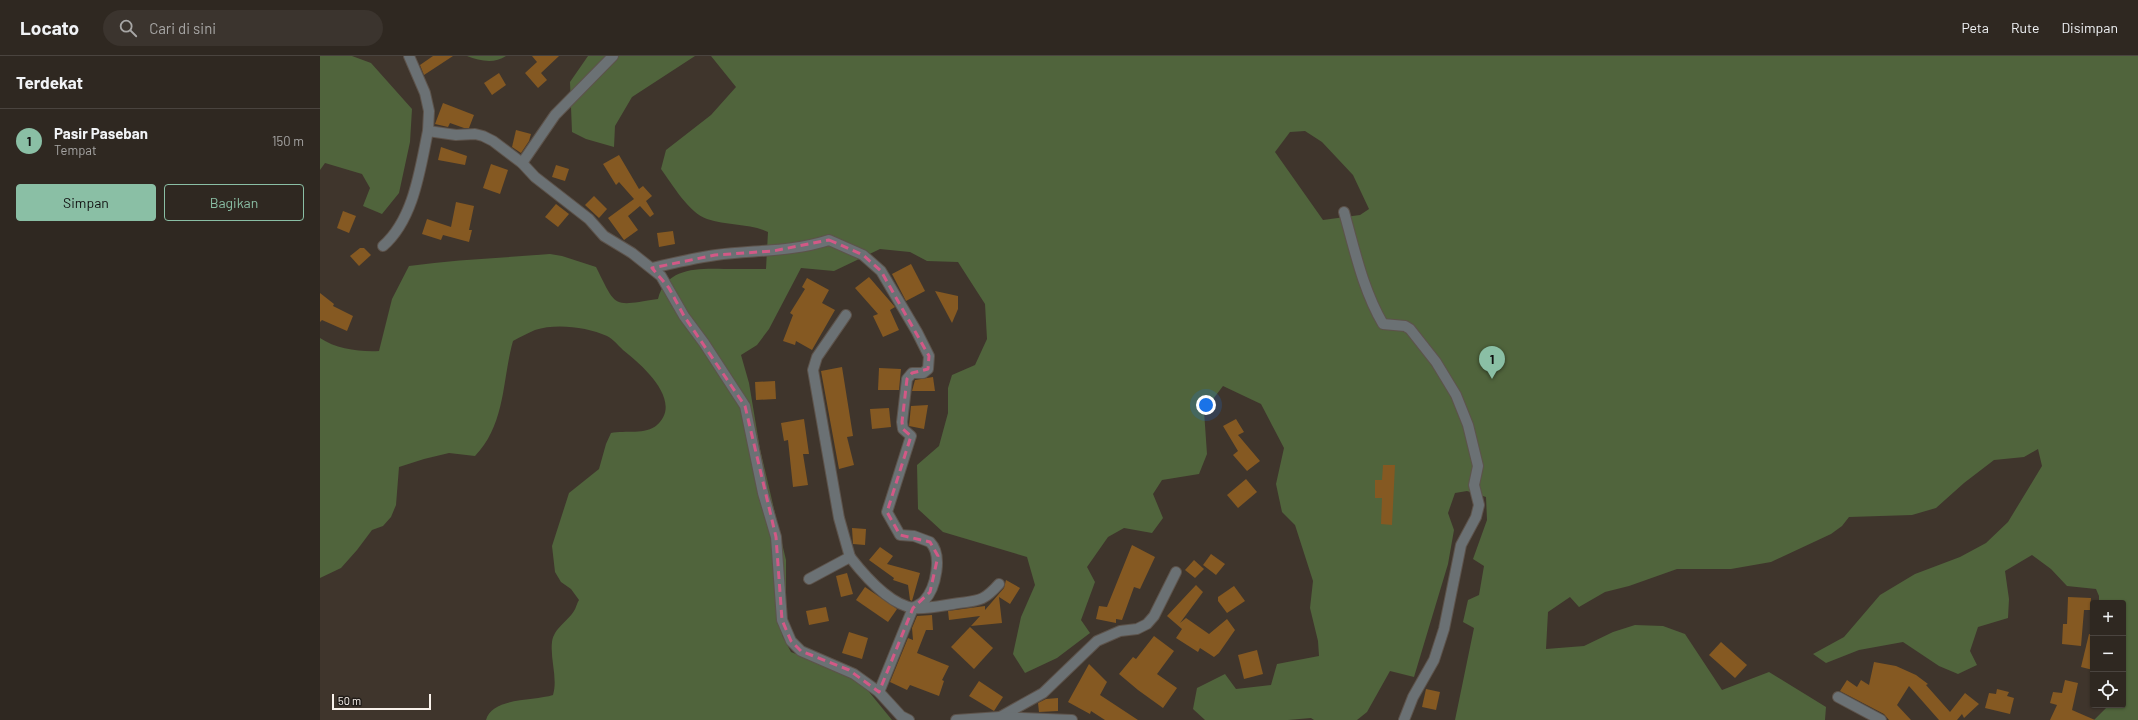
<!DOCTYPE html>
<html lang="id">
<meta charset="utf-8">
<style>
body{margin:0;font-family:Barlow,sans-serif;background:#3b342e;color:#f1f3f6}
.controls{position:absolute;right:12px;bottom:12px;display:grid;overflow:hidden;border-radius:4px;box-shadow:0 1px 3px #0004}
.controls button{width:36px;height:36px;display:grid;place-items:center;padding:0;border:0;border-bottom:1px solid #4a443f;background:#2f2821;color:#f1f3f6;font:20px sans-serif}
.scale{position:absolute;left:12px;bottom:10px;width:99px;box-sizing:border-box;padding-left:4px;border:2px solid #f9f2ec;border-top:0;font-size:11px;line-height:14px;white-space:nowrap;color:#f9f2ec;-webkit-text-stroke:3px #221d19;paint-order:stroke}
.you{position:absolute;left:886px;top:349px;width:14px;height:14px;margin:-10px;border:3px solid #fff;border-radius:50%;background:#1a73e8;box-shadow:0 0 0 6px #1a73e833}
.badge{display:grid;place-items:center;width:26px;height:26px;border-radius:50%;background:#8abfa5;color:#111;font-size:13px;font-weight:700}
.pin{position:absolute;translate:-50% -33px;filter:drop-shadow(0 1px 2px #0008)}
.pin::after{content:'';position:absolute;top:21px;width:14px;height:12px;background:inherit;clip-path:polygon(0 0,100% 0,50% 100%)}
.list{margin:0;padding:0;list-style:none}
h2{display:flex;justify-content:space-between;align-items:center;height:52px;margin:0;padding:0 16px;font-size:17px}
h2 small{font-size:13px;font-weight:400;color:#a7a6a5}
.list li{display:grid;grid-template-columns:26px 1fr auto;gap:12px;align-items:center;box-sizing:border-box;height:64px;padding:0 16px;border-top:1px solid #4a443f}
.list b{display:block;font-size:15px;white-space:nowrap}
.list p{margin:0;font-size:13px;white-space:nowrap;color:#a7a6a5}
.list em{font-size:13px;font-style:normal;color:#a7a6a5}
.actions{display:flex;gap:8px;padding:12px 16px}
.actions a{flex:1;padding:9px 0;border:1px solid #8abfa5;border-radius:4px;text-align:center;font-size:14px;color:#8abfa5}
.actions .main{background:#8abfa5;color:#111}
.icon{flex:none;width:22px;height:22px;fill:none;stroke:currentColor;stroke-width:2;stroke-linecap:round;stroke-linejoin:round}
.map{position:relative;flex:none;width:1818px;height:664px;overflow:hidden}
header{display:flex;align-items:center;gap:24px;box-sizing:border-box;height:56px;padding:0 20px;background:#2f2821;border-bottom:1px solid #4a443f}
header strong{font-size:19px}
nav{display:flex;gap:22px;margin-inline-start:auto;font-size:14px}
.search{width:280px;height:36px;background:#3b342e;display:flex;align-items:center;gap:10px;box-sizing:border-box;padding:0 14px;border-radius:22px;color:#a7a6a5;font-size:15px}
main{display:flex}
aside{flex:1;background:#2f2821}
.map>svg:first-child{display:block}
.green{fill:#50643c;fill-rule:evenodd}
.building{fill:#855922}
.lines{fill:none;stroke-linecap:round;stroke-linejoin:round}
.minor-casing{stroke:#5d534b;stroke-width:12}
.minor{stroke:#6b7174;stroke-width:10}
.marked{fill:none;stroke:#d25986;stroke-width:3;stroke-dasharray:8 5;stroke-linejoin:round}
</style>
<header>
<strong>Locato</strong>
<div class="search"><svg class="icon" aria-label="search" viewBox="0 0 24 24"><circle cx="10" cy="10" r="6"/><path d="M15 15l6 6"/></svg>Cari di sini</div>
<nav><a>Peta</a><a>Rute</a><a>Disimpan</a></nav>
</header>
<main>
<aside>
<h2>Terdekat<small></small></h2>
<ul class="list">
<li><span class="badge">1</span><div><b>Pasir Paseban</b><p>Tempat</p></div><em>150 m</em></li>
</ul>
<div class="actions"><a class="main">Simpan</a><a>Bagikan</a></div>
</aside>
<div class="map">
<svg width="1818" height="664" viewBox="0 0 1818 664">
<rect width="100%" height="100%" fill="#3f352c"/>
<g class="green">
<polygon points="0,0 32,0 51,7 92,53 90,86 79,137 62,158 43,150 50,132 42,118 5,107 0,114"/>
<path d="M 147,0 L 186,0 C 174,8 160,5 147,0 Z"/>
<polygon points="268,0 375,0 312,41 295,70 294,91 266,83 252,76 250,26"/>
<path d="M 391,0 L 1818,0 L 1818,664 L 1774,664 L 1789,649 L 1803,649 L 1803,547 L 1779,547 L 1779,540 L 1776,533 L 1747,530 L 1731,513 L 1712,499 L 1685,515 L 1689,543 L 1688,562 L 1658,571 L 1650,595 L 1657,609 L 1638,618 L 1619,610 L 1583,586 L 1539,594 L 1506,607 L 1493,598 L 1524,581 L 1560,539 L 1595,518 L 1640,501 L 1666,487 L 1688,466 L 1722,410 L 1718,393 L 1704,401 L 1674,404 L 1644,427 L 1616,452 L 1592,459 L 1529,461 L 1522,470 L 1511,478 L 1451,506 L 1411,513 L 1357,513 L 1309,530 L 1285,536 L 1259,551 L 1250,541 L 1228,556 L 1226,593 L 1264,590 L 1293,576 L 1315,569 L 1343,570 L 1365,578 L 1402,634 L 1449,616 L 1506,651 L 1505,664 L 1135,664 L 1154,572 L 1143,566 L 1148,544 L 1159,539 L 1164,510 L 1153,503 L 1167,464 L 1166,441 L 1147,435 L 1135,437 L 1128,457 L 1134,474 L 1128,508 L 1094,621 L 1070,615 L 1047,656 L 1037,664 L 994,664 L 991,662 L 968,664 L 885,664 L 873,653 L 877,632 L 905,618 L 916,633 L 951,629 L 957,608 L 999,600 L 998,585 L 990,552 L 993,525 L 975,469 L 962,456 L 956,428 L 964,392 L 941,348 L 903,330 L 884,355 L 887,398 L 879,418 L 842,424 L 833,438 L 843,462 L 832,477 L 804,472 L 788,481 L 767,511 L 775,526 L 761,564 L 770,577 L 737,602 L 705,617 L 693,598 L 701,561 L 715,529 L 707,501 L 623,476 L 598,453 L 597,409 L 619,390 L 628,357 L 628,332 L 632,319 L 655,309 L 667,283 L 665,248 L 638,206 L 607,205 L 590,196 L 560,193 L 514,215 L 481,212 L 449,273 L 437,289 L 421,299 L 429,327 L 440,393 L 466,504 L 466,544 L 462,579 L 471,596 L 522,616 L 545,631 L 572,664 L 166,664 C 172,641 215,645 233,639 C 238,622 230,604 232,586 C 234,572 247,566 254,555 C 256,552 257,547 259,544 L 251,533 L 241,526 L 235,516 L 232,490 L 249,437 L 279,413 L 286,388 L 291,377 C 305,374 326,379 337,369 C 364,345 321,308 303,294 C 298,289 293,283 287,280 C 267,271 236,267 215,274 C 208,277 200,281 193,285 C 182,324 186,368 155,400 L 129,397 L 104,403 L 79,411 L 76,449 L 71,461 L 63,470 L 52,474 L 37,494 L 21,512 L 0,522 L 0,282 C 16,293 40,296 59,295 L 72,243 L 89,210 C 136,203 183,202 230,198 L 242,200 L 276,211 C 297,253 292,250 338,243 C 347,207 387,213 415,213 C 425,213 436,213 446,213 L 448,176 C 429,167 407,170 387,163 C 369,157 352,128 341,113 L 346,94 L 391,59 L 416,31 ZM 985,75 L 1002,86 L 1033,119 L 1049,153 L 1040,159 L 1003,164 L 955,96 L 970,76 Z"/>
</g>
<g class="building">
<polygon points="113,0 133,0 104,19 100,9"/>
<polygon points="212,0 239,0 221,17 227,24 218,32 205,17 217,6"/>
<polygon points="179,17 186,29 172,39 164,27"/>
<polygon points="123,47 154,59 149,72 144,72 130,67 128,71 115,68"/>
<polygon points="196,74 211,78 209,85 201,97 192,91"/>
<polygon points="121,91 147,100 145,109 118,104"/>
<polygon points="299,99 319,133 323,130 332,140 326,145 334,158 330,161 320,150 308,160 318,174 304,184 288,162 314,143 299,126 296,129 283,108"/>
<polygon points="171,108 188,114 180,138 163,132"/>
<polygon points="236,109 249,113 245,125 232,121"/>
<polygon points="274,140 287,153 279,162 265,149"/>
<polygon points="136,146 154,150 149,174 152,174 149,186 123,179 121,184 102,178 107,163 131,171"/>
<polygon points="236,148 249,158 238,171 225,161"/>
<polygon points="23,155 36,160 29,177 17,172"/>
<polygon points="353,175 355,188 339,191 337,177"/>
<polygon points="40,192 44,192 51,199 39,210 30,200"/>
<polygon points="591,208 605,235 586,245 572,218"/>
<polygon points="549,221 575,251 570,254 579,274 563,281 553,260 558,258 535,232"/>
<polygon points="487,222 509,234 502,247 515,254 492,294 476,285 475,289 463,285 473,259 470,257 485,233 482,231"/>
<polygon points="615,235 638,240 638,253 632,267"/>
<polygon points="0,237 14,248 13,250 33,260 27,275 2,264 0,266"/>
<polygon points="522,311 533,380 527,381 534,409 519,413 501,315"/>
<polygon points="559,312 581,313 579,334 558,334"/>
<polygon points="613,321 615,335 592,335 595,324"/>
<polygon points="455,325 456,343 436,344 435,326"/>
<polygon points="608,349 604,373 589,370 591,350"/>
<polygon points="569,352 571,371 552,373 550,353"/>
<polygon points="484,363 489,398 483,398 488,429 473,431 468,384 464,385 461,367"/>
<polygon points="916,363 924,376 918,379 940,405 927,415 913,399 918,395 903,370"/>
<polygon points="1063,409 1075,409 1072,469 1061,468 1062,442 1055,442 1055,424 1062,424"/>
<polygon points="926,423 937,436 918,452 907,439"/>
<polygon points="532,472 546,473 545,489 533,488"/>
<polygon points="812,489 835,501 820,533 814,531 802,564 796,563 796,567 776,563 779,550 787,551"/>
<polygon points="560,491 573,500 567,508 600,517 592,545 590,544 588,529 573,524 574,522 549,504"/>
<polygon points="891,498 905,508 896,519 883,509"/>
<polygon points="874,504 884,513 875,522 865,514"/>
<polygon points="527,517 533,538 521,541 516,520"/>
<polygon points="686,524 700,532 690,548 679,541 682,567 651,570 660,560 629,564 628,555 665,550 665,554 684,532"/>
<polygon points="876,529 883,536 860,567 866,562 889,578 907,563 915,574 899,597 894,601 880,592 878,596 856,582 862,573 847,560"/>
<polygon points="914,530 925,545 907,557 898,545 898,541"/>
<polygon points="545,531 577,553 568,566 536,544"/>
<polygon points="1748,541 1771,542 1770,554 1764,554 1761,590 1742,588 1743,568 1747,568"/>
<polygon points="506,551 509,565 489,569 486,555"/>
<polygon points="612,559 613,574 606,574 597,597 629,610 622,624 624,625 619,640 590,629 587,634 570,626 588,582 593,584 592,572 597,560"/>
<polygon points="650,571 673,592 654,613 631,591"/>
<polygon points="529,576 548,582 542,603 522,597"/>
<polygon points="1769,578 1773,579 1773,614 1761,611"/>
<polygon points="834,580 854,595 837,618 857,632 843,652 818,634 799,618 813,601 816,603"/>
<polygon points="1401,586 1427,609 1415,622 1389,599"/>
<polygon points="937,594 943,618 924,623 918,599"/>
<polygon points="1554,606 1576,610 1596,619 1608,628 1606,629 1630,656 1645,637 1659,648 1644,662 1642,658 1637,664 1619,664 1589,630 1577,649 1591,664 1569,664 1564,658 1520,635 1527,624 1537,631 1541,624 1549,629"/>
<polygon points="769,608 787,626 780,639 818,664 785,664 771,655 770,658 748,646"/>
<polygon points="1745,624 1758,627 1752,654 1775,664 1730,664 1737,649 1730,647 1733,636 1742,637"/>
<polygon points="659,625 683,641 674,655 649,640"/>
<polygon points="1106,633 1120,636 1116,654 1102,651"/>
<polygon points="1677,633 1689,636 1687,640 1694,642 1690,658 1665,652 1669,637 1676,638"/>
<polygon points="738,642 738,655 719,656 718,647 726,643"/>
</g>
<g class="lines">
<g class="minor-casing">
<g id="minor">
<polyline points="89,0 105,37 109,55 108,75 136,79 155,78 163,80 173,85 202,107 215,121 269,163 284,180 312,197 341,220 364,260 384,287 425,350 443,437 456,481 462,564 471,585 481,595 534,618 559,636 581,660 589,664"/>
<polyline points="202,107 235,59 293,0"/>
<path d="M 1024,156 C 1035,195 1043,234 1063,268 L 1085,270 L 1090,273 L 1116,306 L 1136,339 L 1148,369 L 1158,410 L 1154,429 L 1159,449 L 1156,461 L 1141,489 L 1124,573 L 1114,604 L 1093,641 L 1084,664"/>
<path d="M 63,190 C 94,163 100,113 108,75"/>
<path d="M 332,212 C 353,207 375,202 396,199 C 434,194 472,196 509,184 L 543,199 L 561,215 L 597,276 L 609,300 L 608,313 L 603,317 L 592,317 L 587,323 L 582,366 L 583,373 L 591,380 L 567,456 L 580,479 L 594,480 L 610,486 C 623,499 616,532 604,545 C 601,548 596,550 593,552 L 559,636"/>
<polyline points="526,259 497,301 493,314 519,462 530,501"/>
<path d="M 489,523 L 530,501 C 544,519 570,549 594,552 C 607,553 620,550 633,548 C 658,544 662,547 679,528"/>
<polyline points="1518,641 1561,664"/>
<polyline points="680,661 723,637 777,585 800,575 817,573 827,568 834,560 856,516"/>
<polyline points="636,664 680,661 752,664"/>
</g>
</g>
<use href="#minor" class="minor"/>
</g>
<path class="marked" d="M 509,184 L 543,199 L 561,215 L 609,300 L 608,313 L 592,317 L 587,323 L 582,366 L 583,373 L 591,380 L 567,456 L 580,479 L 610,486 L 618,500 L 610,536 L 593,552 L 559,636 L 529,614 L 481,595 L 471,585 L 462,564 L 456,481 L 425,350 L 364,260 L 349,232 L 332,212 L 395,199 L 453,195 Z"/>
</svg>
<div class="controls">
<button>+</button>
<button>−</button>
<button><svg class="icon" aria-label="locate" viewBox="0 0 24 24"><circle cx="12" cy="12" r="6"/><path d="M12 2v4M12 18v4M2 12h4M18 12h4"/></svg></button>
</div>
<div class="scale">50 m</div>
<div class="you"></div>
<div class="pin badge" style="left:1172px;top:323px">1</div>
</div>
</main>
